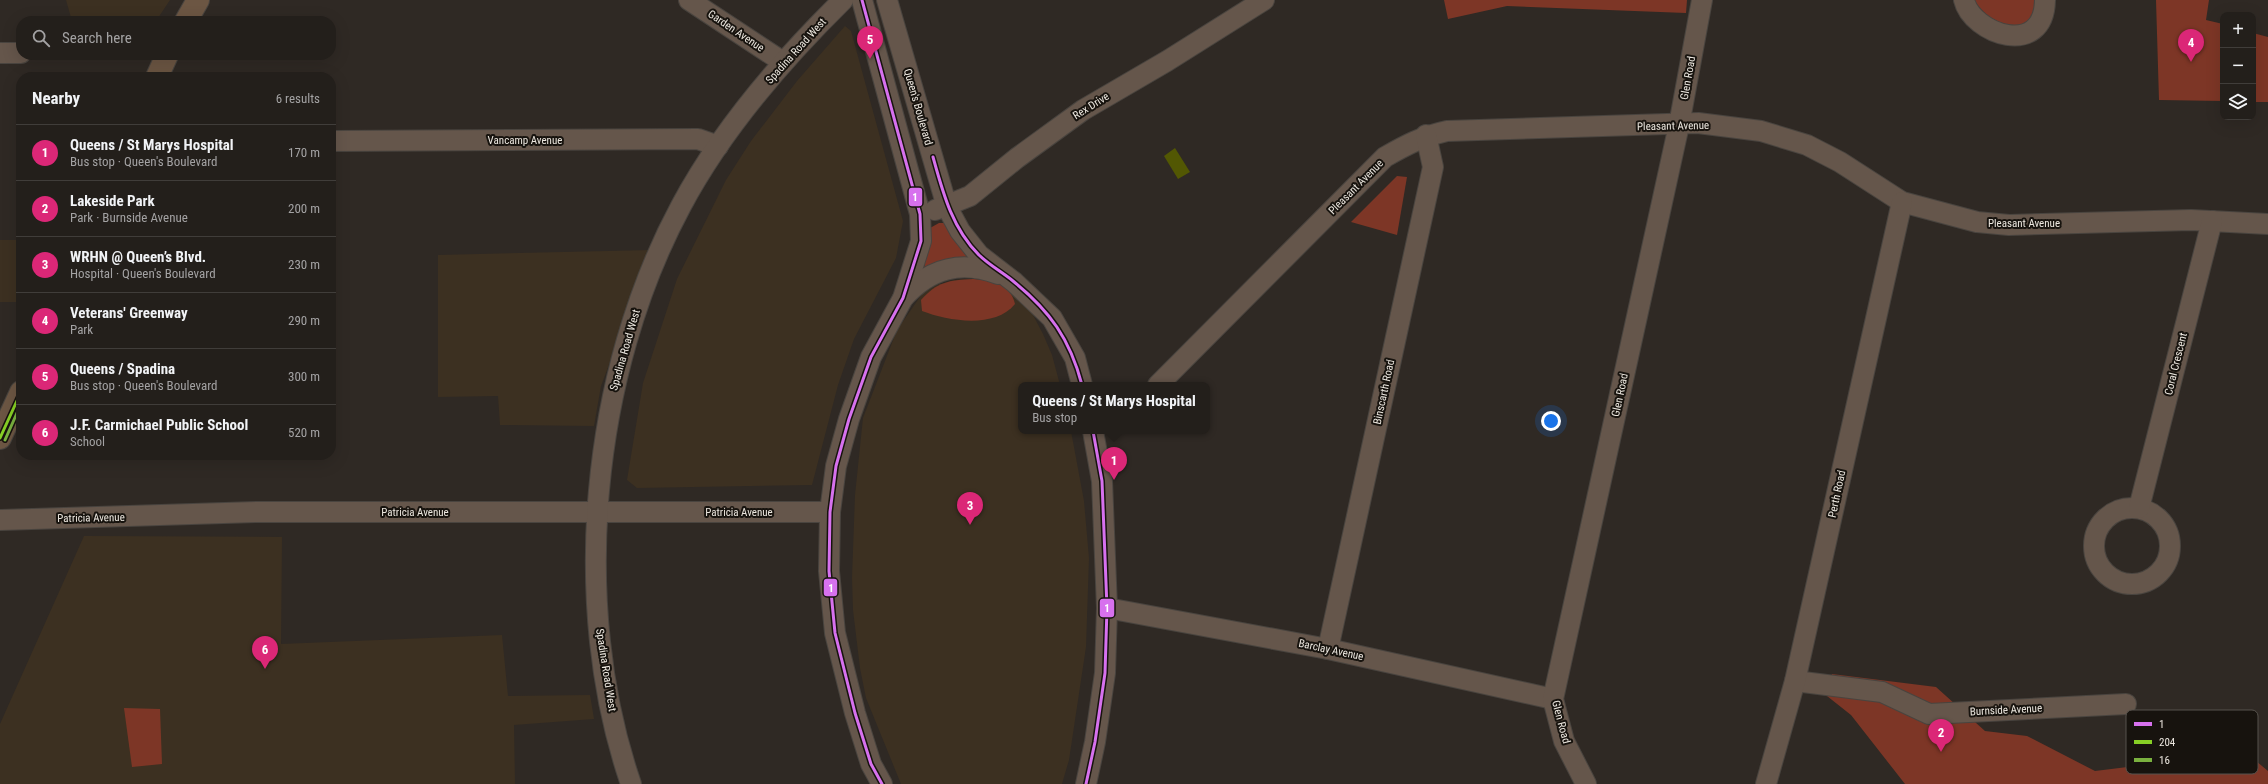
<!DOCTYPE html>
<meta charset="utf-8">
<style>
body{margin:0;font-family:"Roboto Condensed",sans-serif;background:#2b2724;color:#f1f3f6}
.controls{position:absolute;right:12px;top:12px;display:grid;overflow:hidden;border-radius:8px;box-shadow:0 4px 16px #0002}
.controls button{width:36px;height:36px;display:grid;place-items:center;padding:0;border:0;border-bottom:1px solid #403d3a;background:#231f1b;color:#f1f3f6;font:20px sans-serif}
.you{position:absolute;left:1551px;top:421px;width:14px;height:14px;margin:-10px;border:3px solid #fff;border-radius:50%;background:#1a73e8;box-shadow:0 0 0 6px #1a73e833}
.badge{display:grid;place-items:center;width:26px;height:26px;border-radius:50%;background:#db2777;color:#fff;font-size:13px;font-weight:700}
.pin{position:absolute;translate:-50% -33px;filter:drop-shadow(0 1px 2px #0008)}
.pin::after{content:'';position:absolute;top:21px;width:14px;height:12px;background:inherit;clip-path:polygon(0 0,100% 0,50% 100%)}
.popup{position:absolute;left:1018px;top:382px;width:192px;height:52px;box-sizing:border-box;display:grid;place-content:center;border-radius:8px;background:#231f1b;filter:drop-shadow(0 1px 3px #0005);font-size:13px;white-space:nowrap;color:#a3a2a3}
.popup b{font-size:15px;color:#f1f3f6}
.popup::after{content:'';position:absolute;left:50%;top:100%;margin-left:-8px;border:8px solid transparent;border-top-color:#231f1b}
.list{margin:0;padding:0;list-style:none}
h2{display:flex;justify-content:space-between;align-items:center;height:52px;margin:0;padding:0 16px;font-size:17px}
h2 small{font-size:13px;font-weight:400;color:#a3a2a3}
.list li{display:grid;grid-template-columns:26px 1fr auto;gap:12px;align-items:center;box-sizing:border-box;height:56px;padding:0 16px;border-top:1px solid #403d3a}
.list b{display:block;font-size:15px;white-space:nowrap}
.list p{margin:0;font-size:13px;white-space:nowrap;color:#a3a2a3}
.list em{font-size:13px;font-style:normal;color:#a3a2a3}
.icon{flex:none;width:22px;height:22px;fill:none;stroke:currentColor;stroke-width:2;stroke-linecap:round;stroke-linejoin:round}
.map{position:relative;flex:none;width:2268px;height:784px;overflow:hidden}
.search{position:absolute;background:#231f1b;box-shadow:0 4px 16px #0002;left:16px;top:16px;width:320px;height:44px;display:flex;align-items:center;gap:10px;box-sizing:border-box;padding:0 14px;border-radius:16px;color:#a3a2a3;font-size:15px}
.panel{position:absolute;background:#231f1b;box-shadow:0 4px 16px #0002;left:16px;top:72px;width:320px;height:388px;border-radius:16px}
.map>svg:first-child{display:block}
.built{fill:#3c3021}
.green{fill:#7d3626}
.water{fill:#525703}
.lines{fill:none;stroke-linecap:round;stroke-linejoin:round}
.minor-casing{stroke:#49443f;stroke-width:22}
.major-casing{stroke:#49443f;stroke-width:24}
.minor{stroke:#65564b;stroke-width:20}
.major{stroke:#6c5643;stroke-width:22}
.bus-1-casing{stroke:#17130e;stroke-width:6}
.bus-2-casing{stroke:#17130e;stroke-width:6}
.bus-3-casing{stroke:#17130e;stroke-width:6}
.bus-1{stroke:#d771ee;stroke-width:3}
.bus-2{stroke:#87cf25;stroke-width:3}
.bus-3{stroke:#7ab13f;stroke-width:3}
.labels{text-anchor:middle;dominant-baseline:central;stroke-width:4;stroke-linejoin:round;paint-order:stroke}
.street-label{font-size:11px;fill:#ede8e0;stroke:#17130e}
.key{fill:#17130e;stroke:#57534d;stroke-width:1}
.key-label{font-size:11px;fill:#ede8e0}
.line-badge{stroke:#17130e;stroke-width:1.5}
.badge-label{font-size:11px;text-anchor:middle;font-weight:bold;fill:#fff}
</style>
<div class="map">
<svg width="2268" height="784" viewBox="0 0 2268 784">
<rect width="100%" height="100%" fill="#2f2924"/>
<g class="built">
<polygon points="66,0 170,0 156,21 72,21"/>
<polygon points="845,26 851,31 903,221 896,258 854,339 838,385 812,485 637,488 627,480 643,383 677,279 726,180 751,141 797,81"/>
<rect x="0" y="240" width="21" height="62"/>
<polygon points="652,250 601,386 594,426 500,425 498,396 438,397 438,255"/>
<polygon points="973,279 1004,286 1019,299 1033,315 1043,334 1052,355 1060,385 1021,385 1021,431 1071,431 1084,501 1089,558 1086,647 1069,760 1062,784 901,784 866,698 860,668 853,610 852,578 855,495 863,418 897,330 922,294 937,285 954,280"/>
<polygon points="84,536 282,537 281,644 502,635 508,696 590,695 594,719 514,725 515,784 0,784 0,724"/>
</g>
<g class="green">
<polygon points="1444,0 1687,0 1686,13 1507,6 1448,19"/>
<path d="M 1974,0 L 2037,0 L 2035,15 L 2020,28 C 1998,23 1987,19 1974,0 Z"/>
<polygon points="2156,0 2209,0 2206,20 2223,24 2223,101 2159,100"/>
<polygon points="2253,33 2268,37 2268,102 2253,102"/>
<polygon points="1397,176 1407,177 1397,235 1351,222"/>
<polygon points="939,223 944,223 978,257 924,269 930,228"/>
<path d="M 973,279 C 992,280 1010,283 1015,304 C 995,329 948,321 922,311 L 921,300 C 937,282 949,280 973,279 Z"/>
<polygon points="1832,674 1936,687 1985,731 2027,736 2095,771 2160,763 2183,726 2207,720 2268,771 2268,784 1905,784 1851,715 1827,696"/>
<polygon points="124,708 160,709 162,764 132,767"/>
</g>
<polygon class="water" points="1175,148 1190,172 1178,179 1164,156"/>
<g class="lines">
<g class="minor-casing">
<g id="minor">
<polyline points="689,0 783,62"/>
<polyline points="862,0 920,214 921,241 903,298 871,357 849,419 836,466 830,512 829,571 835,633 855,713 871,764 882,784"/>
<polyline points="887,0 947,207 960,231 979,255 1014,282 1052,318 1075,358 1082,385"/>
<path d="M 1964,0 C 1972,34 2044,59 2045,0"/>
<polyline points="0,53 21,53"/>
<polyline points="331,141 698,139 718,146"/>
<polyline points="935,210 970,196 1017,158 1083,110 1167,61 1264,0"/>
<path d="M 903,298 C 930,268 961,260 998,274"/>
<path d="M 1158,385 L 1385,157 C 1406,145 1423,136 1447,131 L 1698,123 L 1761,131 L 1807,145 L 1840,162 L 1902,202 L 1977,222 L 2009,225 L 2191,220 L 2268,224"/>
<circle cx="2132" cy="546" r="38"/>
<polyline points="2139,508 2212,221"/>
<polyline points="0,520 257,512 830,512"/>
<polyline points="1107,608 1328,649 1553,699"/>
<polyline points="1328,649 1433,167 1426,135"/>
<polyline points="1795,681 1882,692 1929,714 2126,704"/>
<path d="M 631,784 C 569,605 591,373 681,206 C 721,131 782,60 843,0"/>
<polyline points="1086,784 1095,742 1105,673 1107,608 1102,481 1093,431"/>
<polyline points="1586,784 1564,741 1553,699 1679,125 1702,0"/>
<polyline points="1766,784 1795,681 1902,202"/>
</g>
</g>
<g class="major-casing">
<g id="major">
<polyline points="186,21 198,0"/>
<polyline points="157,77 167,55"/>
<polyline points="0,438 21,392"/>
</g>
</g>
<use href="#minor" class="minor"/>
<use href="#major" class="major"/>
<g class="bus-1-casing">
<g id="bus-1">
<polyline points="862,0 920,214 921,241 903,298 871,357 849,419 836,466 830,512 829,571 835,633 855,713 871,764 882,784"/>
<path d="M 933,157 C 943,193 952,228 979,255 C 989,265 1002,272 1013,281 C 1050,311 1070,339 1082,385"/>
<polyline points="1086,784 1095,742 1105,673 1107,608 1102,481 1093,431"/>
</g>
</g>
<g class="bus-2-casing">
<polyline id="bus-2" points="0,438 21,392"/>
</g>
<g class="bus-3-casing">
<polyline id="bus-3" points="5,440 21,404"/>
</g>
<use href="#bus-1" class="bus-1"/>
<use href="#bus-2" class="bus-2"/>
<use href="#bus-3" class="bus-3"/>
</g>
<g class="labels">
<g class="street-label">
<text transform="translate(736 31) rotate(34)">Garden Avenue</text>
<text transform="translate(796 51) rotate(-48)">Spadina Road West</text>
<text transform="translate(1688 78) rotate(-80)">Glen Road</text>
<text transform="translate(1091 106) rotate(-32)">Rex Drive</text>
<text transform="translate(918 107) rotate(74)">Queen's Boulevard</text>
<text transform="translate(1673 126) rotate(-1)">Pleasant Avenue</text>
<text x="525" y="140">Vancamp Avenue</text>
<text transform="translate(1356 187) rotate(-45)">Pleasant Avenue</text>
<text x="2024" y="223">Pleasant Avenue</text>
<text transform="translate(625 350) rotate(-74)">Spadina Road West</text>
<text transform="translate(2176 364) rotate(-76)">Coral Crescent</text>
<text transform="translate(1384 392) rotate(-78)">Binscarth Road</text>
<text transform="translate(1620 395) rotate(-78)">Glen Road</text>
<text transform="translate(1837 494) rotate(-78)">Perth Road</text>
<text x="415" y="512">Patricia Avenue</text>
<text x="739" y="512">Patricia Avenue</text>
<text transform="translate(91 518) rotate(-1)">Patricia Avenue</text>
<text transform="translate(1331 650) rotate(12)">Barclay Avenue</text>
<text transform="translate(606 670) rotate(81)">Spadina Road West</text>
<text transform="translate(2006 710) rotate(-3)">Burnside Avenue</text>
<text transform="translate(1561 722) rotate(75)">Glen Road</text>
</g>
</g>
<rect x="2126" y="710" width="132" height="64" rx="6" class="key"/>
<rect x="2134" y="722" width="18" height="4" fill="#d771ee"/>
<rect x="2134" y="740" width="18" height="4" fill="#87cf25"/>
<rect x="2134" y="758" width="18" height="4" fill="#7ab13f"/>
<g class="key-label">
<text x="2159" y="728">1</text>
<text x="2159" y="746">204</text>
<text x="2159" y="764">16</text>
</g>
<g class="line-badge">
<rect x="908" y="187" width="15" height="20" rx="4" fill="#d771ee"/>
<rect x="823" y="578" width="15" height="19" rx="4" fill="#d771ee"/>
<rect x="1099" y="598" width="16" height="20" rx="4" fill="#d771ee"/>
</g>
<g class="badge-label">
<text x="915" y="201">1</text>
<text x="831" y="592">1</text>
<text x="1107" y="612">1</text>
</g>
</svg>
<div class="controls">
<button>+</button>
<button>−</button>
<button><svg class="icon" aria-label="layers" viewBox="0 0 24 24"><path d="M12 4l9 5-9 5-9-5zM3 14l9 5 9-5"/></svg></button>
</div>
<div class="you"></div>
<div class="pin badge" style="left:1114px;top:480px">1</div>
<div class="popup"><b>Queens / St Marys Hospital</b>Bus stop</div>
<div class="pin badge" style="left:1941px;top:752px">2</div>
<div class="pin badge" style="left:970px;top:525px">3</div>
<div class="pin badge" style="left:2191px;top:62px">4</div>
<div class="pin badge" style="left:870px;top:59px">5</div>
<div class="pin badge" style="left:265px;top:669px">6</div>
<div class="search"><svg class="icon" aria-label="search" viewBox="0 0 24 24"><circle cx="10" cy="10" r="6"/><path d="M15 15l6 6"/></svg>Search here</div>
<section class="panel">
<h2>Nearby<small>6 results</small></h2>
<ul class="list">
<li><span class="badge">1</span><div><b>Queens / St Marys Hospital</b><p>Bus stop · Queen's Boulevard</p></div><em>170 m</em></li>
<li><span class="badge">2</span><div><b>Lakeside Park</b><p>Park · Burnside Avenue</p></div><em>200 m</em></li>
<li><span class="badge">3</span><div><b>WRHN @ Queen’s Blvd.</b><p>Hospital · Queen's Boulevard</p></div><em>230 m</em></li>
<li><span class="badge">4</span><div><b>Veterans' Greenway</b><p>Park</p></div><em>290 m</em></li>
<li><span class="badge">5</span><div><b>Queens / Spadina</b><p>Bus stop · Queen's Boulevard</p></div><em>300 m</em></li>
<li><span class="badge">6</span><div><b>J.F. Carmichael Public School</b><p>School</p></div><em>520 m</em></li>
</ul>
</section>
</div>
